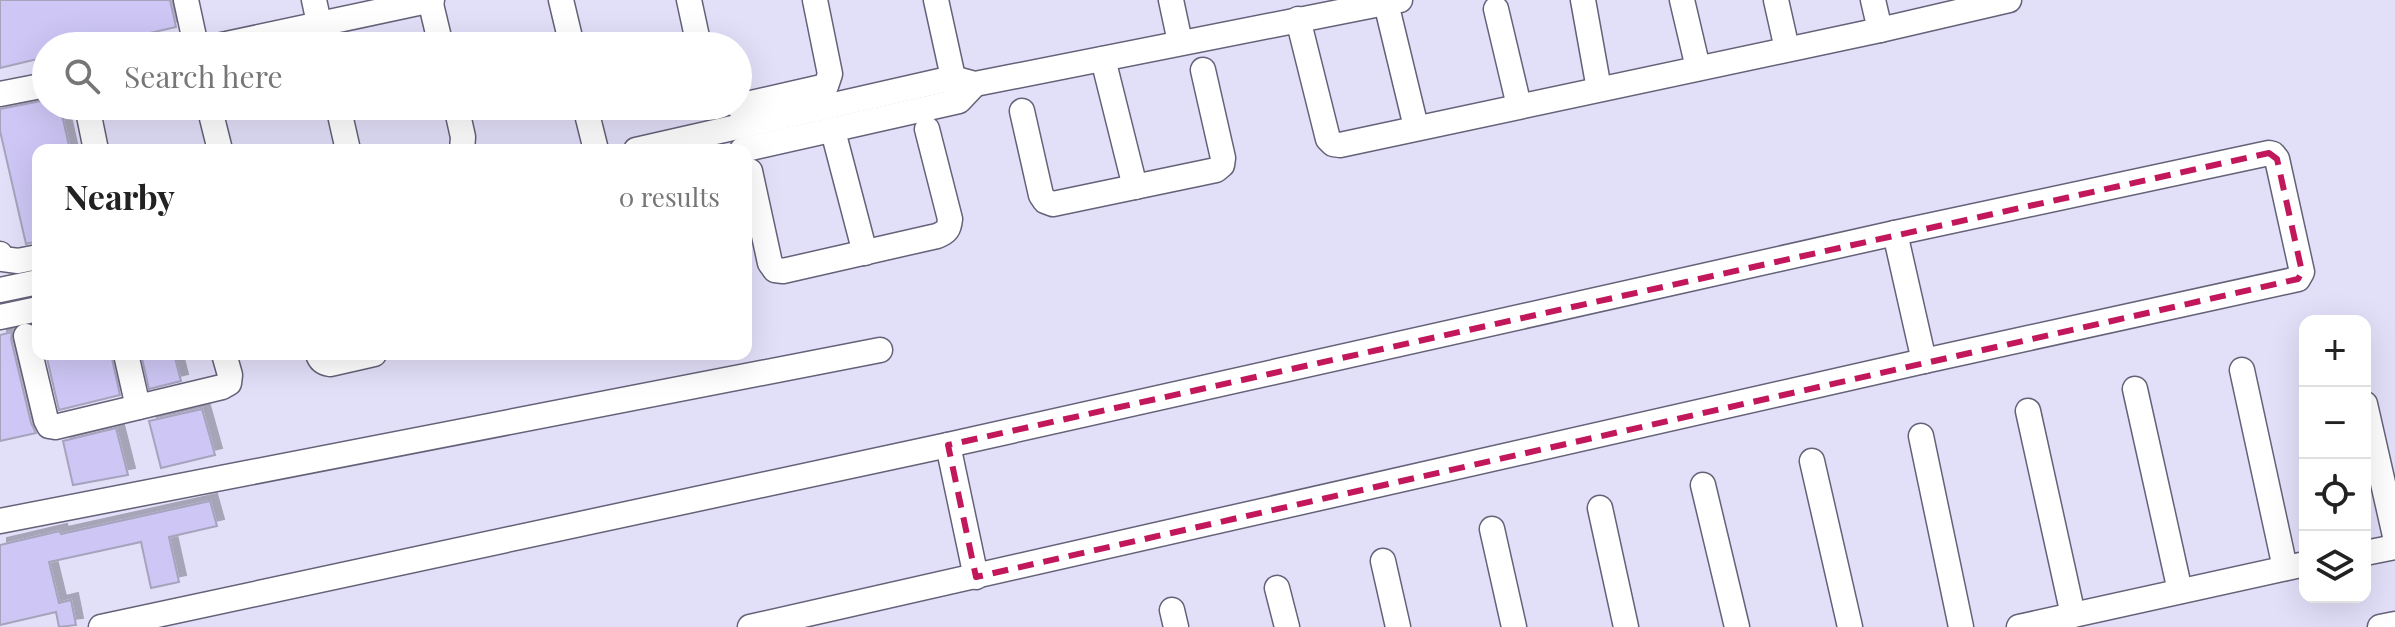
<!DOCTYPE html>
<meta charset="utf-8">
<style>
body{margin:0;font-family:"Playfair Display",serif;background:#f2f2f2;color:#222}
.controls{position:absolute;right:24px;bottom:24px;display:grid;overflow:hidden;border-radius:16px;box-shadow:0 8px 32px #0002}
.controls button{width:72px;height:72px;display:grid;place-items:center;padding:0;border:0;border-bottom:2px solid #e0e0e0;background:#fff;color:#222;font:40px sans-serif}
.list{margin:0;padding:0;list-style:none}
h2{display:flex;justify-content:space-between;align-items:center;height:104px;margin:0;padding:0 32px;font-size:34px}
h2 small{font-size:26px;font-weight:400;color:#767676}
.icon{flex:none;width:44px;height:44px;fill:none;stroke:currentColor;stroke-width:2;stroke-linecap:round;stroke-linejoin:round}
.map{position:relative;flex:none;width:2395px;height:627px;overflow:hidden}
.search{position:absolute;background:#fff;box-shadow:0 8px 32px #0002;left:32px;top:32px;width:720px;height:88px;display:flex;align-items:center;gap:20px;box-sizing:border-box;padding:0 28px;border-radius:44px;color:#767676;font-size:30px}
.panel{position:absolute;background:#fff;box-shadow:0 8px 32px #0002;left:32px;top:144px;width:720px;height:216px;border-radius:16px}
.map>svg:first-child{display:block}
.building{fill:#cec7f6;stroke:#a6a3bc;stroke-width:2;filter:url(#shadow)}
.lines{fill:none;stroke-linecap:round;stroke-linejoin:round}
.minor-casing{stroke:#656178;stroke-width:27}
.minor{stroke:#fff;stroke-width:24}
.marked{fill:none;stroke:#c2185b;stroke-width:6;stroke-dasharray:16 10;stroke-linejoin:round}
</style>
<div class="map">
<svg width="2395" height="627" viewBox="0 0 2395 627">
<defs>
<filter id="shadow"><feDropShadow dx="7" dy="-7" stdDeviation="0" flood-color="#0004"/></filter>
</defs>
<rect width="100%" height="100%" fill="#e2dff9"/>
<g class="building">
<polygon points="0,0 170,0 176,27 94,46 46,46 46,57 0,68"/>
<polygon points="46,100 46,106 60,106 70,150 38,150 38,241 26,244 0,131 0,109"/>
<polygon points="12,332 11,339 31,423 36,433 0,441 0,335"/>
<polygon points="46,354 111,354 120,395 59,410"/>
<polygon points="141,354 174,354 181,381 149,389"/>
<polygon points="202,409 215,455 161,468 149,421"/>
<polygon points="116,428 128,475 73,485 63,441"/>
<polygon points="210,501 217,526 169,537 179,582 151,588 141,542 49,562 59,603 71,600 76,625 59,627 56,612 0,625 0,545 60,531 61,534"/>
</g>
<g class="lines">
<g class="minor-casing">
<g id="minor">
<polyline points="186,0 196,46"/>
<polyline points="314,0 324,46"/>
<polyline points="430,0 441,46"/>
<polyline points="561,0 572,46"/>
<polyline points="689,0 699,46"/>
<polyline points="936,0 956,91"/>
<polyline points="1171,0 1180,42"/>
<polyline points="1583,0 1599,89"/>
<polyline points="1682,0 1698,68"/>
<polyline points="1776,0 1787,49"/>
<polyline points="1873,0 1880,30"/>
<polyline points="1386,3 1416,127"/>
<polyline points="1496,9 1519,106"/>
<polyline points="1298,19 1328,139 1333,144 1340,145 1880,30 2009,0"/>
<polyline points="217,46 432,0"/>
<polyline points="1103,59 1135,187"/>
<polyline points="0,94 46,85"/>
<polyline points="87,106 96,150"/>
<polyline points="209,106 220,150"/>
<polyline points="338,106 348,150"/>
<polyline points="456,106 463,137 462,150"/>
<polyline points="585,106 596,150"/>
<polyline points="738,106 826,86 830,74 815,0"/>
<polyline points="1022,111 1041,195 1045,201 1053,204 1216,170 1222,165 1223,158 1203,70"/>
<polyline points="833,131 865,253"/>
<polyline points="636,150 953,78 975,84 1400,0"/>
<polyline points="742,150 959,101 975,84"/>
<path d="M 750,171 L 770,263 L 775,270 L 783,271 L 937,236 C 947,232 949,229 950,219 L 927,129"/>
<polyline points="1895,233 1924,361"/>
<polyline points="0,254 3,259 18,261 38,257"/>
<polyline points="0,290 38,282"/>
<polyline points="0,317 38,309"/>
<polyline points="26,336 46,420 49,426 55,427 222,387 229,383 230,375 224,354"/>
<polyline points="126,354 138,407"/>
<path d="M 318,354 C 320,361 323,363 330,364 L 374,354"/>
<polyline points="2242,370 2285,568"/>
<polyline points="2135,389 2180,591"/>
<polyline points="2365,404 2395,536"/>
<polyline points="2028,411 2073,615"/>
<polyline points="1921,436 1961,627"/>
<polyline points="948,445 976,577"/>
<polyline points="1812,461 1850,627"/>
<polyline points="1703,485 1737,627"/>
<polyline points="1600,508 1626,627"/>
<polyline points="0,521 880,350"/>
<polyline points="1492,529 1514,627"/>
<polyline points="2365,553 2395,547"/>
<polyline points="1383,561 1398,627"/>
<polyline points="1277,588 1287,627"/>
<polyline points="1172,610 1176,627"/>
<polyline points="101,627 948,445 1895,233 2269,153 2273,154 2277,159 2302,272 2298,279 1924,361 750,627"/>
<polyline points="2019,627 2305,564"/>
<polyline points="2380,627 2395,624"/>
</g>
</g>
<use href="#minor" class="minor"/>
</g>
<path class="marked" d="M 2269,153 L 2277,159 L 2302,272 L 2298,279 L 976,577 L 948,445 Z"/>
</svg>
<div class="controls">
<button>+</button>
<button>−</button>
<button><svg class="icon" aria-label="locate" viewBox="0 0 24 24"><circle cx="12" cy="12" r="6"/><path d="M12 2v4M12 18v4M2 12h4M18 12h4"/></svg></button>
<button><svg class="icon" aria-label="layers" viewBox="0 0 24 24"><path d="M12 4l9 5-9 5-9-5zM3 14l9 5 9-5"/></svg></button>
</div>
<div class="search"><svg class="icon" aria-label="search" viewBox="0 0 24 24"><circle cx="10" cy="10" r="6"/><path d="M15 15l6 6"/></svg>Search here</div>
<section class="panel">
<h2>Nearby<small>0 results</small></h2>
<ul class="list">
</ul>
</section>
</div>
